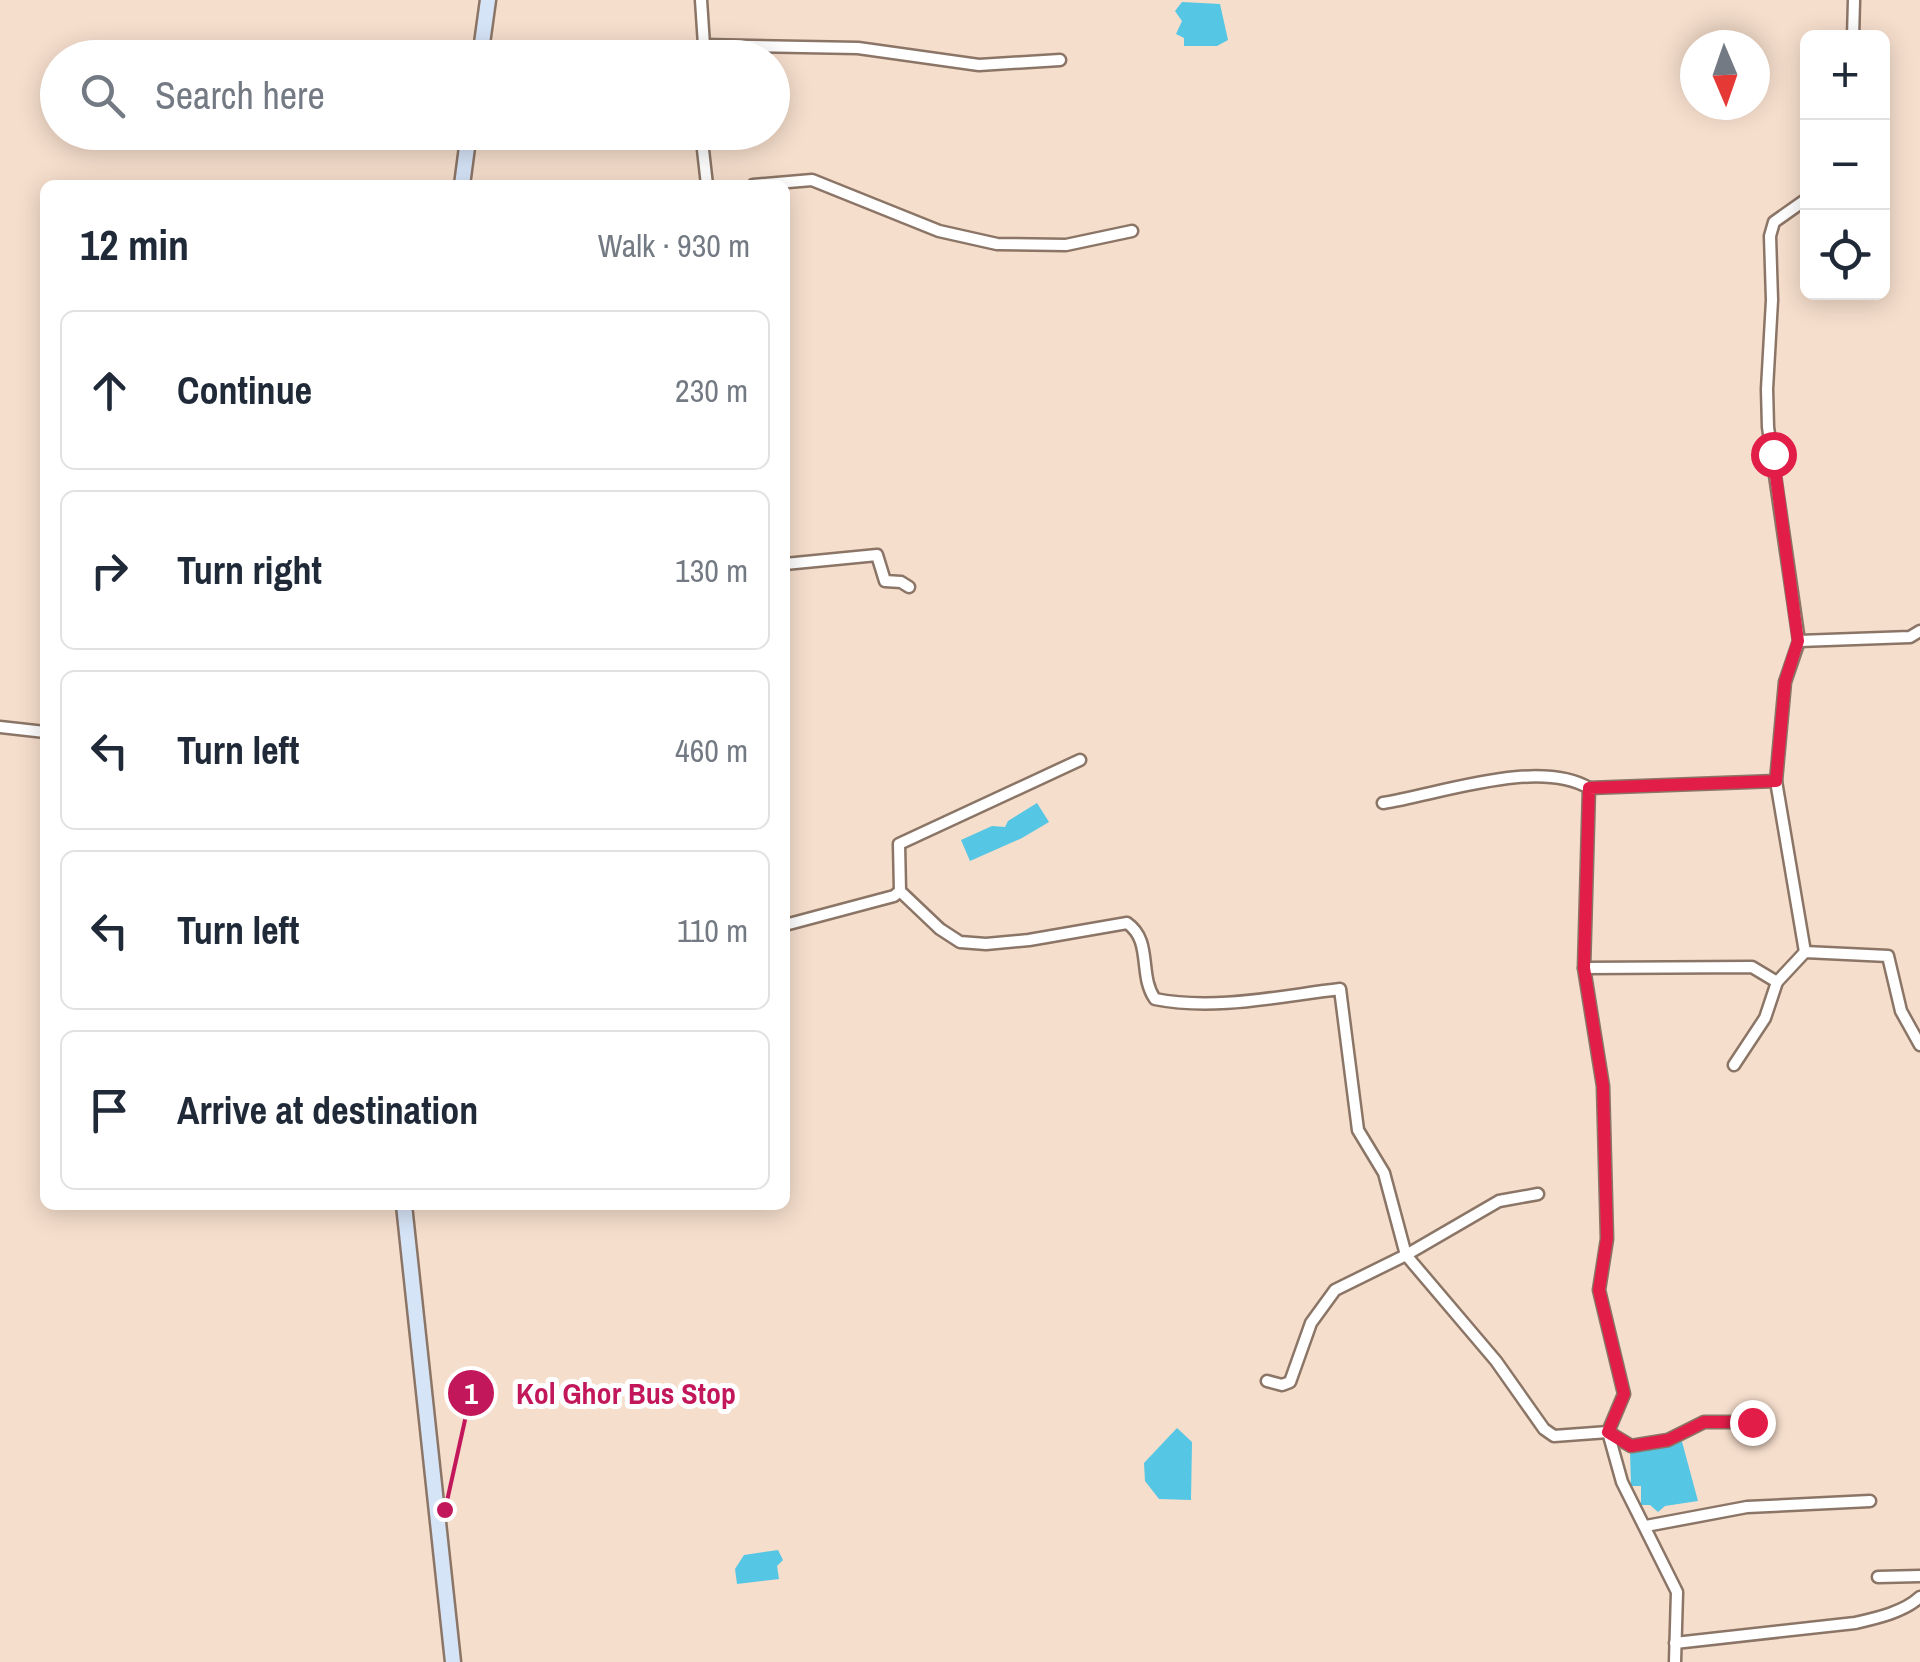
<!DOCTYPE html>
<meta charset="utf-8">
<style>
body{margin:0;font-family:"Archivo Narrow",sans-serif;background:#f2f2f3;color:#1f2937}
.controls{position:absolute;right:30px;top:30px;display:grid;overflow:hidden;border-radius:15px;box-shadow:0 5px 25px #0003}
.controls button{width:90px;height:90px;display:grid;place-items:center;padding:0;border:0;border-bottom:2px solid #e0e1e3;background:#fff;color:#1f2937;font:50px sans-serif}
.compass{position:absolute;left:1680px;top:30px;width:90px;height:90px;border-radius:50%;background:#fff;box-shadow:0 5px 25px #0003;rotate:178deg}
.stop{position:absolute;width:30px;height:30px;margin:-22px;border:8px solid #e11d48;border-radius:50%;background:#fff}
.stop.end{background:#e11d48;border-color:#fff;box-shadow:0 2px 10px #0008}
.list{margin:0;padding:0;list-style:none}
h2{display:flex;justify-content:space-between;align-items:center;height:130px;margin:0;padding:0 40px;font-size:42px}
h2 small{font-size:32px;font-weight:400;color:#747a83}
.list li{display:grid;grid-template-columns:65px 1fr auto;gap:30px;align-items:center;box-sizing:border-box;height:160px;margin:0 20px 20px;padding:0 20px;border:2px solid #e0e1e3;border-radius:15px}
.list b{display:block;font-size:38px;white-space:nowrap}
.list em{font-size:32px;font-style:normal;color:#747a83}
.icon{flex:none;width:55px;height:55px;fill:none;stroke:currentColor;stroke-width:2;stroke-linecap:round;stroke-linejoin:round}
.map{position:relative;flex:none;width:1920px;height:1662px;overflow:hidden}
.search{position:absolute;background:#fff;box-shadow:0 5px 25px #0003;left:40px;top:40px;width:750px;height:110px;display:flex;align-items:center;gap:25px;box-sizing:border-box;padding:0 35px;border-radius:55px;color:#747a83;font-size:38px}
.panel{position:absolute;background:#fff;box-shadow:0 5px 25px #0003;left:40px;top:180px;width:750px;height:1030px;border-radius:15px}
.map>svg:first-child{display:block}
.water{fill:#55c6e4}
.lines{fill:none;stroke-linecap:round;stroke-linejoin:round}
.street-casing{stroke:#8b7566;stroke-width:15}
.secondary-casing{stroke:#8b7566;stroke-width:19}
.street{stroke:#fff;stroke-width:10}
.secondary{stroke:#d6e4f8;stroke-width:14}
.route{stroke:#e11d48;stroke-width:12}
.leader{fill:none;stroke:#c2185b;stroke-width:4}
.callout-dot{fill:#c2185b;stroke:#fff;stroke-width:4}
.mark-label{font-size:30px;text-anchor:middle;font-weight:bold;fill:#fff}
.callout-label{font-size:30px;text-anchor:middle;font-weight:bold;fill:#c2185b;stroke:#fff;stroke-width:10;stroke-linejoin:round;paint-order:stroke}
</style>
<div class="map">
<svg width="1920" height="1662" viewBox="0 0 1920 1662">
<rect width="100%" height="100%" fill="#f6decc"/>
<g class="water">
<polygon points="1182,2 1220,4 1228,40 1217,46 1184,46 1184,38 1176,34 1182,21 1175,11"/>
<polygon points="1037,803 1049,822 1022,838 970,861 961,840 992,826 1005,827 1008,821"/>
<polygon points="1177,1428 1192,1442 1191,1500 1159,1499 1145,1481 1144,1463"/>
<polygon points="1681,1438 1698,1501 1665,1506 1658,1512 1650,1505 1641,1505 1641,1486 1631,1486 1630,1451"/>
<polygon points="778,1550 783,1560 777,1566 779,1579 737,1584 735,1569 744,1555"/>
</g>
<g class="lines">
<g class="street-casing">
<g id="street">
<polyline points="701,0 704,45 701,58"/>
<polyline points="1853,38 1854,0"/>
<polyline points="704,45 858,48 979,65 1060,60"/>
<polyline points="701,132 707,185"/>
<polyline points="753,185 812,180 939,231 997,244 1066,245 1132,231"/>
<polyline points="785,564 877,555 885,581 901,582 909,587"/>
<polyline points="1799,641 1910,637 1920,631"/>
<polyline points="0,727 45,732"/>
<path d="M 1080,760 L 899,844 L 900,891 L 940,929 L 960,942 L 986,944 L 1029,940 L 1127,923 C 1153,941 1138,975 1155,999 C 1215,1011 1280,996 1340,989 L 1358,1130 L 1384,1173 L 1406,1255 L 1496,1361 L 1544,1429 L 1554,1436 L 1608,1432 L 1631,1446 L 1668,1440 L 1704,1422 L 1752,1422"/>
<path d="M 1383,803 C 1440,794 1538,758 1589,788"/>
<polyline points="785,925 894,896 900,891"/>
<polyline points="1805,952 1776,781 1785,682 1799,641 1768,427 1767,389 1772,300 1770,236 1774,222 1808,198"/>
<polyline points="1584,968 1752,967 1777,982"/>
<polyline points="1734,1065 1765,1018 1777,982 1805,952 1888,956 1901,1011 1920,1045"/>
<polyline points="1267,1381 1282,1385 1290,1382 1311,1323 1335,1290 1406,1255 1499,1201 1538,1194"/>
<polyline points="1646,1526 1747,1507 1870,1501"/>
<polyline points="1878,1577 1920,1576"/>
<path d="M 1675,1643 L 1855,1623 C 1877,1618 1904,1612 1920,1597"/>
<polyline points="1675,1662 1677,1592 1622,1482 1608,1432 1624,1394 1599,1290 1607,1239 1603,1086 1584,968 1589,788 1776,781"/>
</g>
</g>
<g class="secondary-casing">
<g id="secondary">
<polyline points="480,58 488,0"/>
<polyline points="462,185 469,132"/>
<polyline points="404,1205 453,1662"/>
</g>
</g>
<use href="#street" class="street"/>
<use href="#secondary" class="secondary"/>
</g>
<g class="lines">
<polyline class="route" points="1752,1422 1704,1422 1668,1440 1631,1446 1608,1432 1624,1394 1599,1290 1607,1238 1603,1086 1584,968 1589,788 1776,781 1785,682 1798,641 1773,454"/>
</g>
<path class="leader" d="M445 1510L471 1393"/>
<g class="callout-dot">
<circle cx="445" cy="1510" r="10"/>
<circle cx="471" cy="1393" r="25"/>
</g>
<g class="mark-label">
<text x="471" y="1404">1</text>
</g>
<g class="callout-label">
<text x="626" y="1404">Kol Ghor Bus Stop</text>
</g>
</svg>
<div class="controls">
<button>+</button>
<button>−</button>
<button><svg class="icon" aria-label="locate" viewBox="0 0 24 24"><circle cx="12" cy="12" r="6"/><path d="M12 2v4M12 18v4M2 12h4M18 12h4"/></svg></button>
</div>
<svg class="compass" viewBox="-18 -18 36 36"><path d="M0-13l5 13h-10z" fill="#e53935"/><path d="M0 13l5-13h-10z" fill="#747a83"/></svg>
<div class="stop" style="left:1773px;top:454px"></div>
<div class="stop end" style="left:1752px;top:1422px"></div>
<div class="search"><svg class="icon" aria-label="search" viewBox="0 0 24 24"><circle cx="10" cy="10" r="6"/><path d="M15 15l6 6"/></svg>Search here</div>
<section class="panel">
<h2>12 min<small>Walk · 930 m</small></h2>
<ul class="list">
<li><svg class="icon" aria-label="ahead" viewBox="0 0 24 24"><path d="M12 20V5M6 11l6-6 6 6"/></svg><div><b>Continue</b></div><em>230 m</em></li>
<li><svg class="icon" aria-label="right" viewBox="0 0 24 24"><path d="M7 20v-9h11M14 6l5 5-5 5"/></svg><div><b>Turn right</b></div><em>130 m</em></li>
<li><svg class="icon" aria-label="left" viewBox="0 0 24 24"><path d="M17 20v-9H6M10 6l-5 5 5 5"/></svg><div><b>Turn left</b></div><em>460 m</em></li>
<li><svg class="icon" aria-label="left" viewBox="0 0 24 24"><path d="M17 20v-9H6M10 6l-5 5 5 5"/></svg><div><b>Turn left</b></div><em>110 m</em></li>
<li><svg class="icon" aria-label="arrive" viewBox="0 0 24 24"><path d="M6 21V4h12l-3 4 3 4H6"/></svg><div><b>Arrive at destination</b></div></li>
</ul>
</section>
</div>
